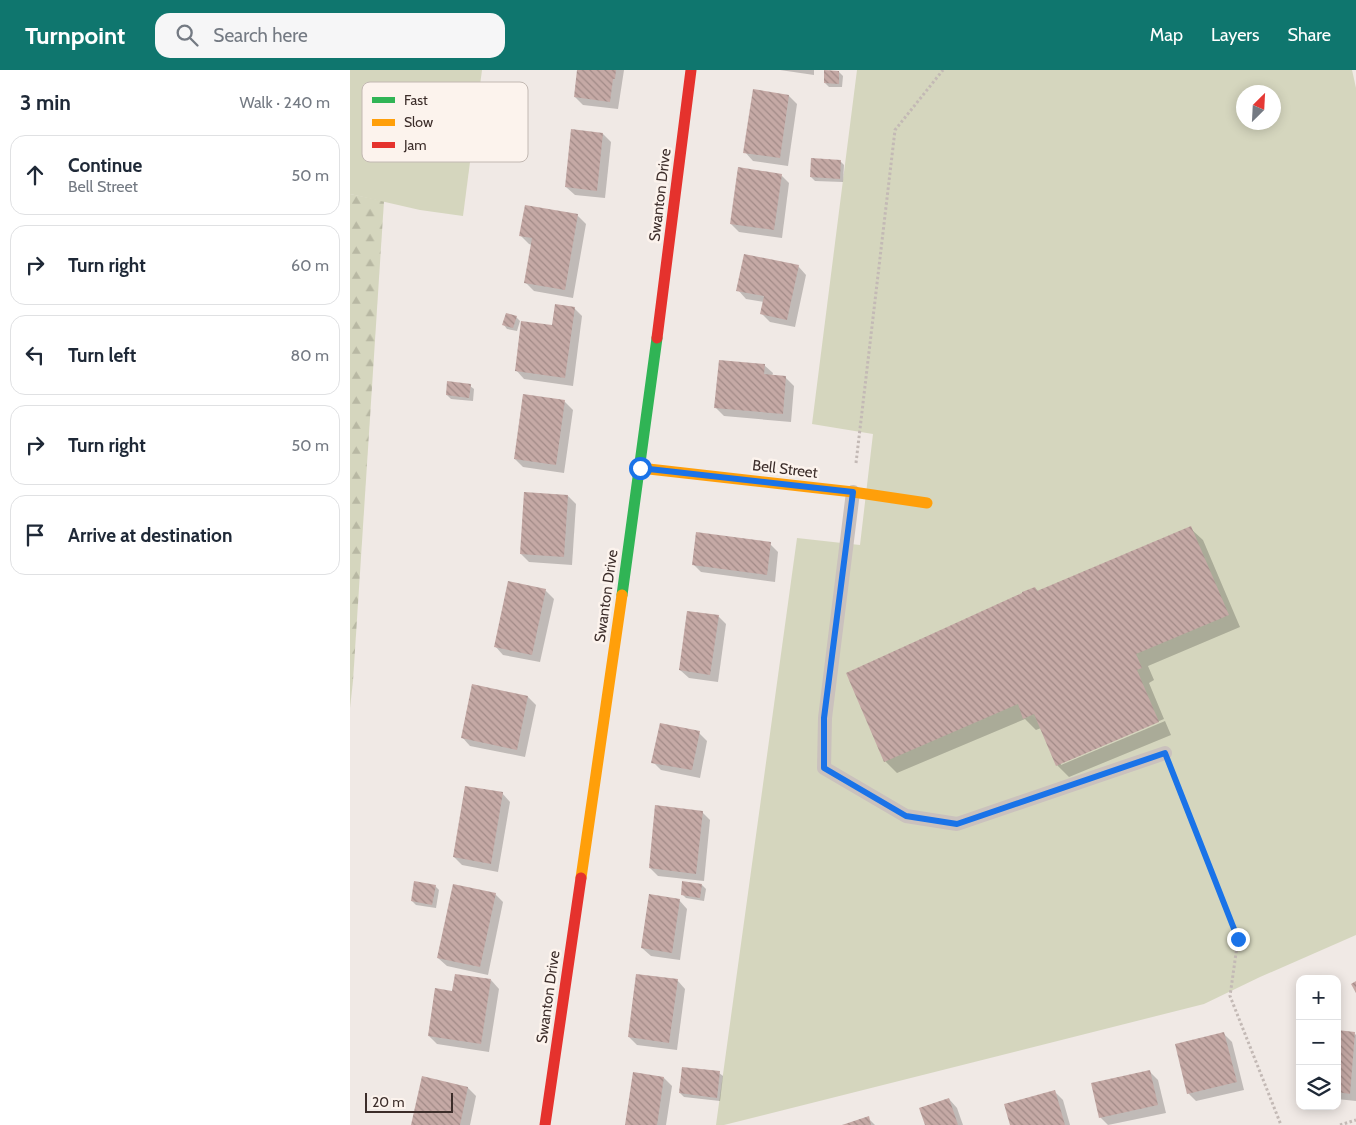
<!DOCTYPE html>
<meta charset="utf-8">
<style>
body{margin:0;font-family:Cabin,sans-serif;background:#f6f6f7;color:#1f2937}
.controls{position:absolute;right:15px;bottom:15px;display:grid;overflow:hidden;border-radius:10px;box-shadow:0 2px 12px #0003}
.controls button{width:45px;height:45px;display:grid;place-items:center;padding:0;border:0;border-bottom:1px solid #e0e1e3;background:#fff;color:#1f2937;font:25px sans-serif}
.compass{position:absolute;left:886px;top:15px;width:45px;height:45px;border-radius:50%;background:#fff;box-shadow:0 2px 12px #0003;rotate:24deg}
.scale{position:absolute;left:15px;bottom:12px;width:88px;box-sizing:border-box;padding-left:5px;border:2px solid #3c2d2a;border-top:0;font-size:14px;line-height:18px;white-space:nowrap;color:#3c2d2a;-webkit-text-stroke:4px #fcf3ed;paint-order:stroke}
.stop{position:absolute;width:15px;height:15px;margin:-11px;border:4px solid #1a73e8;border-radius:50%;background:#fff}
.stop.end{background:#1a73e8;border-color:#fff;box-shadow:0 1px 5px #0008}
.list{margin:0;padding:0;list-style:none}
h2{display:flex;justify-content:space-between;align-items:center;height:65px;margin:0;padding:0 20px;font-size:21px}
h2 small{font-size:16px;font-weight:400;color:#747a83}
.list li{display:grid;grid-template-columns:32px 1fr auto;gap:15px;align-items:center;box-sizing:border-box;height:80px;margin:0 10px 10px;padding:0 10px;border:1px solid #e0e1e3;border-radius:15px}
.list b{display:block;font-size:19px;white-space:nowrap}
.list p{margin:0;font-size:16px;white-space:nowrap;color:#747a83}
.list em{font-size:16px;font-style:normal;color:#747a83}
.icon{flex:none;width:28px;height:28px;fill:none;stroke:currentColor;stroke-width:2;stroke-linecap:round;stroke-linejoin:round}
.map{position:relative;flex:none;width:1006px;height:1055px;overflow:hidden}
header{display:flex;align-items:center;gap:30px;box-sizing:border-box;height:70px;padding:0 25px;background:#0f766e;color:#fff}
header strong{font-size:24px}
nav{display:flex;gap:28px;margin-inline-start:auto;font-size:18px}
.search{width:350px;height:45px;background:#f6f6f7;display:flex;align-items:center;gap:12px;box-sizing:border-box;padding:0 18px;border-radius:15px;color:#747a83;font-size:19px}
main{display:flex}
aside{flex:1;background:#fff}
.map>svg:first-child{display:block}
.forest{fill:url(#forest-firs)}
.park{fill:#d5d6be;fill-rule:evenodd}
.shadow{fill:#0003}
.building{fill:url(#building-back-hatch)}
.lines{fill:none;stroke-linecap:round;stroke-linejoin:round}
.path{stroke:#c3b9b5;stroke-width:3;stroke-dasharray:2.5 2.5;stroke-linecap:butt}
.lane{stroke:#cac1bd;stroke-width:14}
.fast{stroke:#30b455;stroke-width:11}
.slow{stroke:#ff9f0a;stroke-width:11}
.jam{stroke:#e5322d;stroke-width:11}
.route{stroke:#1a73e8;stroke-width:6}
.labels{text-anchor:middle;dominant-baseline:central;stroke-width:5;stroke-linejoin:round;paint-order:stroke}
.street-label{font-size:15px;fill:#3c2d2a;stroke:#fcf3ed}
.key{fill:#fcf3ed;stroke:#c2b8b2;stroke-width:1}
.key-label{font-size:14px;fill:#3c2d2a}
</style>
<header>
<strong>Turnpoint</strong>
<div class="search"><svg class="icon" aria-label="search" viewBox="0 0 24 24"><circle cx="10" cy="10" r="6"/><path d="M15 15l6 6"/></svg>Search here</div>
<nav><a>Map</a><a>Layers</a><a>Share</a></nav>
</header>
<main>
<aside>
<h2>3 min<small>Walk · 240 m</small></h2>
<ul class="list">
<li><svg class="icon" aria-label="ahead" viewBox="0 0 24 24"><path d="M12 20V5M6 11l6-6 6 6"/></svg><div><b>Continue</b><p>Bell Street</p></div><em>50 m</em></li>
<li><svg class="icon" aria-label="right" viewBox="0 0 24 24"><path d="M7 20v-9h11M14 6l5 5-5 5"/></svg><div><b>Turn right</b></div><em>60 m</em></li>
<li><svg class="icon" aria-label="left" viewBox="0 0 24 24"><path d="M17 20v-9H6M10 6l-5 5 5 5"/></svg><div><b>Turn left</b></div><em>80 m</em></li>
<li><svg class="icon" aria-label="right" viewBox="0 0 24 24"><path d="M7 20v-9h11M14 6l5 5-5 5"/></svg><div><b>Turn right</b></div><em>50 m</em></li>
<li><svg class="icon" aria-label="arrive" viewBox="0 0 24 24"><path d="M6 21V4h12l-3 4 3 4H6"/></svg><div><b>Arrive at destination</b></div></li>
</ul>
</aside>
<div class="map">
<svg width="1006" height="1055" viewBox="0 0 1006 1055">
<defs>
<pattern id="forest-firs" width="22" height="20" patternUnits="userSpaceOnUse" patternTransform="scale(1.25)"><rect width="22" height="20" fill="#d5d6be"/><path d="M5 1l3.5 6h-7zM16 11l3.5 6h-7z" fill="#b8b8a3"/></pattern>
<pattern id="building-back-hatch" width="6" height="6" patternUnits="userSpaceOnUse" patternTransform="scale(1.25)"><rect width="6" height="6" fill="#c5a9a5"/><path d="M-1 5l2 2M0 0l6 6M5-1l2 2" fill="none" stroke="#a18a87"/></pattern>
</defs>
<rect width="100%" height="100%" fill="#f0e9e5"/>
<polygon class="forest" points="0,124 34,131 3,611 0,638"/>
<g class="park">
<polygon points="0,0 132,0 113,146 70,140 0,124"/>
<path d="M 507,0 L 1002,0 L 1006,18 L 1006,865 L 910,907 L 854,934 L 374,1055 L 366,1055 L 447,468 L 510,475 L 523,364 L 462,354 ZM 894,22 L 924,22 L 924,52 L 894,52 Z"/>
</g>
<g class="shadow">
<polygon points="228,0 274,0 268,39 233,35 225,27"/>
<polygon points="430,0 464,0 464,5"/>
<polygon points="489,2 493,6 492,17 479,17 475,13"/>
<polygon points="439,26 447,34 438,96 403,91 395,82"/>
<polygon points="253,64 261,72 255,128 225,125 216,117"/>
<polygon points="490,91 494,95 493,112 465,111 461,107"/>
<polygon points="431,105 439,113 432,168 389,162 381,154"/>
<polygon points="228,146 236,154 223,228 184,221 176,213 182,175 179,174 171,166"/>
<polygon points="448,196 456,205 445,257 420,252 412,244 414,232 396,229 388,220"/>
<polygon points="224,238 232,246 223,316 174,309 166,300 203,256"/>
<polygon points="166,247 170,251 167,261 157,259 154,255"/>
<polygon points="414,295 423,303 422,306 435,307 444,316 441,352 374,346 366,338"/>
<polygon points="120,316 124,319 123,331 101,329 97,325"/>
<polygon points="214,331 223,340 214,403 173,397 165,389"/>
<polygon points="218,426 226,434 222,495 179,492 171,484"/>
<polygon points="840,458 853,470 890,557 798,596 804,610 799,613 814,649 711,692 711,695 815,651 821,665 719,707 707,695 691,658 686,660 675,649 547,703 535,691 685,518 689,522"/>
<polygon points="420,474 428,482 425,512 351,502 343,494"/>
<polygon points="195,520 204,529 190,592 153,585 145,576"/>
<polygon points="368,546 376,554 368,612 339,608 330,600"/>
<polygon points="178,627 186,635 175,687 120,676 112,667"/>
<polygon points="349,663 357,671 350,708 311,700 303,692"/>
<polygon points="152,723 160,732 148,802 112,795 104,787"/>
<polygon points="352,742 360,750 354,811 308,806 300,798"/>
<polygon points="352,815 356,819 354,831 336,828 332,824"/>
<polygon points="85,816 89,820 86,838 66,835 62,831"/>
<polygon points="145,824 153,832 138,905 97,896 88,888"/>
<polygon points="329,830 337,839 330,890 301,886 292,878"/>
<polygon points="141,910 149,919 139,982 87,974 79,966 103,922"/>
<polygon points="327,910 335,919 327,980 287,975 279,967"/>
<polygon points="987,962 1004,963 1006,965 1006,1031 987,1029"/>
<polygon points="874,964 882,972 894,1020 846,1031 838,1023"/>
<polygon points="800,1002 808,1010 816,1043 758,1055 750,1047"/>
<polygon points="369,1003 373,1006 370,1031 334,1027 330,1023"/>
<polygon points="284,1004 314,1008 322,1016 316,1055 276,1055"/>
<polygon points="73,1007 118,1018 126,1026 120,1055 62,1055"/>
<polygon points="705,1022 713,1030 720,1055 661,1055"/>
<polygon points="599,1029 607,1038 613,1055 576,1055"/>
<polygon points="518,1048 525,1055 495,1055"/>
</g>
<g class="building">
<polygon points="227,0 266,0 265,9 263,9 260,32 224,27"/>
<polygon points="474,0 489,1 489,14 474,13"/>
<polygon points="403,19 439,25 430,88 393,83"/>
<polygon points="221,59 253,63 247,121 215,117"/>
<polygon points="461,88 491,90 490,109 460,107"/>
<polygon points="388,97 432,104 424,160 380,154"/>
<polygon points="175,135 228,144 215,220 174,213 182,168 169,166"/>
<polygon points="394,184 449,195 437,250 410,244 414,226 386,221"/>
<polygon points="205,234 225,237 215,308 165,301 171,251 202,255"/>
<polygon points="156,243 167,246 163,258 152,255"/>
<polygon points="369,290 415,294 414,304 436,306 433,344 364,338"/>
<polygon points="97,311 121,314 119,328 96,325"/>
<polygon points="173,324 215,330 206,395 164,389"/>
<polygon points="174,422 218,425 214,487 170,484"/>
<polygon points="841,456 879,545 786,584 792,598 787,600 809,652 706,696 684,644 673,649 668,634 534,692 496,603 672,523 672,522 685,517 687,521"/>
<polygon points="346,462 421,472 417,505 342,495"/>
<polygon points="158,511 196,519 182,585 144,577"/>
<polygon points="337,541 369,545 360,605 329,600"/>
<polygon points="122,614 178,626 167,680 111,668"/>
<polygon points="310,653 350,661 342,700 301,693"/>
<polygon points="115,716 153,722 141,794 103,787"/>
<polygon points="305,735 353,741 346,804 299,798"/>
<polygon points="64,811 86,815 82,835 61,831"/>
<polygon points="332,811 352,814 350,828 331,825"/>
<polygon points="103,814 146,823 130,897 87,888"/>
<polygon points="299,824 330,829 322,883 291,878"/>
<polygon points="105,904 141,909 131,974 78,966 85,918 102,921"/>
<polygon points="286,904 328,909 319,973 278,967"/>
<polygon points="1006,911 1006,923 1001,914"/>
<polygon points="987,960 1005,962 1000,1024 987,1022"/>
<polygon points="874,962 887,1012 837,1024 825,974"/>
<polygon points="332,997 370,1001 367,1028 329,1023"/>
<polygon points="800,1000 808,1035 749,1048 741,1013"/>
<polygon points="283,1002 314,1007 307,1055 275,1055"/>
<polygon points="72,1006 118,1017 110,1055 61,1055"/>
<polygon points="705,1020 715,1055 660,1055 654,1034"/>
<polygon points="599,1028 608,1055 575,1055 569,1038"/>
<polygon points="519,1046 521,1055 492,1055"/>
</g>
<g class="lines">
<g class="path">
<polyline points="506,393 545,60 593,0"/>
<polyline points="823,703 888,869 880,926 931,1055"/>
<polyline points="990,1055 1006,1050"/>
</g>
<polyline class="lane" points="503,422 475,648 474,698 556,746 607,754 815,683"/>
<polyline class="fast" points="272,525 307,268"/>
<g class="slow">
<polyline points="290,398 503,422 577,433"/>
<polyline points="231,808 272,525"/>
</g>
<g class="jam">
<polyline points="307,268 341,0"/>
<polyline points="195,1055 231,808"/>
</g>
</g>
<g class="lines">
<polyline class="route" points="290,398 503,422 474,648 474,698 556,746 607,754 815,683 888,869"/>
</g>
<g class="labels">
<g class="street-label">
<text transform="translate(310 125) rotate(-83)">Swanton Drive</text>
<text transform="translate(435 399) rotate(7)">Bell Street</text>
<text transform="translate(256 526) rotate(-82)">Swanton Drive</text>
<text transform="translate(198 927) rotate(-82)">Swanton Drive</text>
</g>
</g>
<rect x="12" y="12" width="166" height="80" rx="8" class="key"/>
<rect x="22" y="27" width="23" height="6" fill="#30b455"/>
<rect x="22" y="49" width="23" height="7" fill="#ff9f0a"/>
<rect x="22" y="72" width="23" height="6" fill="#e5322d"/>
<g class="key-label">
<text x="54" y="35">Fast</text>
<text x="54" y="57">Slow</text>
<text x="54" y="80">Jam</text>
</g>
</svg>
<div class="controls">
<button>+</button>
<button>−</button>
<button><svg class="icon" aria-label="layers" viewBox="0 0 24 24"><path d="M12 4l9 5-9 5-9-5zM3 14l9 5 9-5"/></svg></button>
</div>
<svg class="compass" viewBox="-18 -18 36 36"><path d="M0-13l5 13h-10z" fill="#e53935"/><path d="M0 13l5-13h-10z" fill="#747a83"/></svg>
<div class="scale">20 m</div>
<div class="stop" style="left:290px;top:398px"></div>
<div class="stop end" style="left:888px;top:869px"></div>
</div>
</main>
